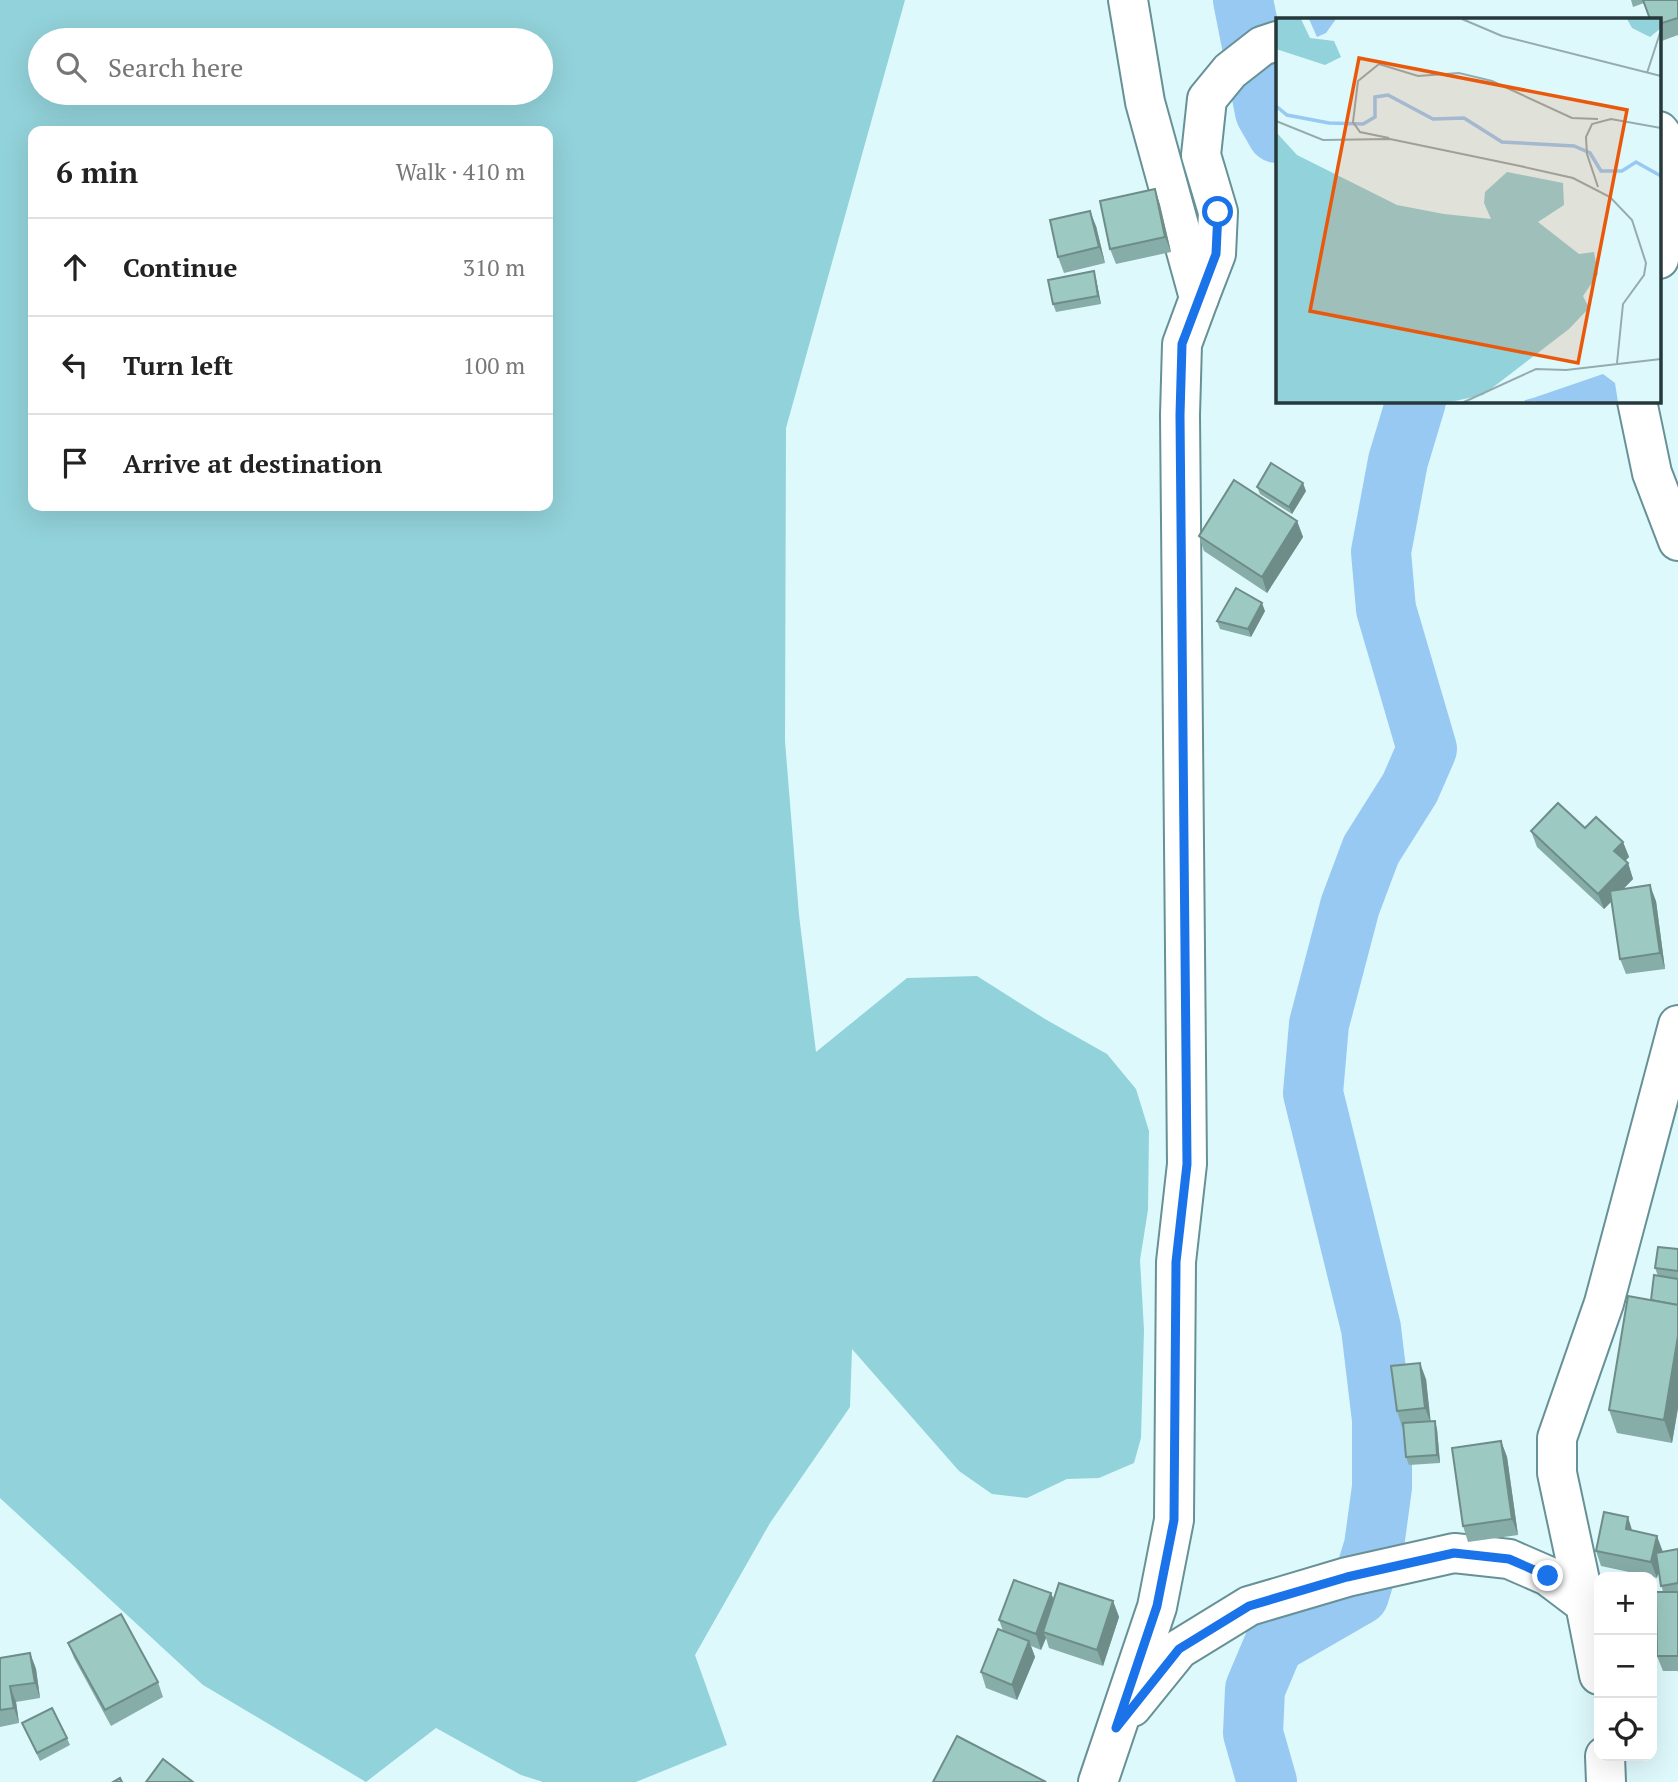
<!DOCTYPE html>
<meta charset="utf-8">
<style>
body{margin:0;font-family:"PT Serif",serif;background:#f6f6f6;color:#222}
.controls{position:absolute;right:21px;bottom:21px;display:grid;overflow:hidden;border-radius:14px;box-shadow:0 7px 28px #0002}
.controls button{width:63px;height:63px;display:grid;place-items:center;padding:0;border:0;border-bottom:2px solid #e0e0e0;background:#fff;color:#222;font:35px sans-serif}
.stop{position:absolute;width:21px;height:21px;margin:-16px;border:5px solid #1a73e8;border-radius:50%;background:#fff}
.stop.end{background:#1a73e8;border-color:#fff;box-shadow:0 2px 7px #0008}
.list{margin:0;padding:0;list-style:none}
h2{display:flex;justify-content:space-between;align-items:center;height:91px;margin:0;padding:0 28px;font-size:30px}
h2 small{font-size:23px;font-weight:400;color:#767676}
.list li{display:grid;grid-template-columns:46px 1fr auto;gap:21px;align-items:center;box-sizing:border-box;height:98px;padding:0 28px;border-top:2px solid #e0e0e0}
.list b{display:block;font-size:26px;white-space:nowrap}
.list em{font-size:23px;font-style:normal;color:#767676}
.icon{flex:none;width:38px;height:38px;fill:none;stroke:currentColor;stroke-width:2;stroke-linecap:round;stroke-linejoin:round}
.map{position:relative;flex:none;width:1678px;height:1782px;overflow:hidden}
.search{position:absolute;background:#fff;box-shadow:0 7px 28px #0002;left:28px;top:28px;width:525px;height:77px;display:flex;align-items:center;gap:18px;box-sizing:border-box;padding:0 24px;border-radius:38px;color:#767676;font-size:26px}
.panel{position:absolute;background:#fff;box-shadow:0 7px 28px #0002;left:28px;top:126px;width:525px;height:385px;border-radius:14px}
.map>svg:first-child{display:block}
.green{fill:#92d2da;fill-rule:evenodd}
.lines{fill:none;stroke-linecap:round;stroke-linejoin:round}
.river{stroke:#98c9f3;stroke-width:60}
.street-casing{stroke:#669196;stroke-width:42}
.street{stroke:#fff;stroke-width:38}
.wall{fill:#87ada8}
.shaded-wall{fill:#6e8d88}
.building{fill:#9dc9c3;stroke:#6e8d88;stroke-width:2}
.route{stroke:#1a73e8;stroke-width:9}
.inset-river{fill:none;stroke:#98c9f3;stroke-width:3.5}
.inset-road{fill:none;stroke:#94acaf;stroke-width:2}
.view{fill:#e8590c;fill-opacity:0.15;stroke:#e8590c;stroke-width:3.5}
.inset-edge{fill:none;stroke:#26383b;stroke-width:3.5}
</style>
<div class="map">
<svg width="1678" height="1782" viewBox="0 0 1678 1782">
<rect width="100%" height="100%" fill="#def9fc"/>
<path class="green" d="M 0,0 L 905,0 L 786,428 L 785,741 L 799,915 L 816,1052 L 907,978 L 977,976 L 1045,1019 L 1107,1054 L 1136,1089 L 1149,1131 L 1148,1210 L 1140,1260 L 1144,1330 L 1141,1438 L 1134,1463 L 1099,1478 L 1067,1479 L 1027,1498 L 992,1494 L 959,1471 L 852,1349 L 850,1407 L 770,1523 L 695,1655 L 727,1745 L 636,1782 L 543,1782 L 521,1775 L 436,1728 L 366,1782 L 203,1685 L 0,1498 ZM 40,40 L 541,40 L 541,93 L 40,93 ZM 33,131 L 548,131 L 548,506 L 33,506 Z"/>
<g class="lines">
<g class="river">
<polyline points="1243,0 1265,112 1277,133"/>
<polyline points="1267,1782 1253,1733 1255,1689 1274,1644 1359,1595 1374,1546 1382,1487 1382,1420 1371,1328 1313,1093 1319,1024 1350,906 1371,850 1410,788 1427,749 1386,609 1381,552 1398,461 1416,401"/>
</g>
<g class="street-casing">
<g id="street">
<polyline points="1659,131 1662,135 1672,193 1659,259"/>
<polyline points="1199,298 1216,254 1218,212 1201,155 1207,99 1230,71 1262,46 1277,41"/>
<polyline points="1637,401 1652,473 1678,541"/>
<polyline points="1585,1604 1557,1473 1557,1438 1604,1303 1678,1025"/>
<polyline points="1132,1707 1179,1649 1249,1606 1347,1577 1454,1553 1509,1559 1548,1576 1585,1604 1599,1675"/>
<polyline points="1605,1756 1606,1782"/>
<polyline points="1098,1782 1157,1607 1174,1520 1176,1262 1187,1164 1180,415 1182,344 1199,298 1145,102 1128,0"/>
</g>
</g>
<use href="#street" class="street"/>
</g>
<g class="wall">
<polygon points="1631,0 1678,0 1678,35 1659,42 1659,19 1644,3 1633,7"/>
<polygon points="1155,189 1160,205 1171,252 1116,264 1110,249"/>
<polygon points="1096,226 1105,263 1064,273 1058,257"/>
<polygon points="1096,279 1101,304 1056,312 1053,304"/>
<polygon points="1257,487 1306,491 1292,514 1260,494"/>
<polygon points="1297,521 1303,537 1267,593 1204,551 1199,536"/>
<polygon points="1265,611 1251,637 1220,629 1217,621"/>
<polygon points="1585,828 1623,842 1629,857 1625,861 1628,863 1633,879 1623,889 1656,901 1665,969 1626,974 1620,959 1612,901 1604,909 1537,847 1531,831"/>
<polygon points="1678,1249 1678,1408 1672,1443 1617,1433 1609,1410 1651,1300 1658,1276 1655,1268"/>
<polygon points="1426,1379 1430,1421 1437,1429 1440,1463 1409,1465 1406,1457 1403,1427 1402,1427 1397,1411"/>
<polygon points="1501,1441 1507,1457 1518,1535 1468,1542 1463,1526"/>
<polygon points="1633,1531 1663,1552 1678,1549 1678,1671 1663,1671 1657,1656 1663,1592 1658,1571 1657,1578 1601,1566 1596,1551"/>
<polygon points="1051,1593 1054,1600 1113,1601 1119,1617 1103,1666 1049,1648 1046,1638 1041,1650 1031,1646 1035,1657 1017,1700 986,1688 981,1672 1003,1631 999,1620"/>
<polygon points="68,1643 158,1682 163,1697 111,1726 74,1658"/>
<polygon points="30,1653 36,1669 40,1698 16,1702 19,1723 0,1727 0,1658"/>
<polygon points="22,1723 67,1738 70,1745 40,1761"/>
</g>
<g class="shaded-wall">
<polygon points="1155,189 1160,205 1171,252 1165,237"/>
<polygon points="1090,211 1096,226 1105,263 1099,247"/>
<polygon points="1094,271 1096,279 1101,304 1098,296"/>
<polygon points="1303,483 1306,491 1292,514 1289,507"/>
<polygon points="1297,521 1303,537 1267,593 1262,577"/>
<polygon points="1262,603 1265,611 1251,637 1248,629"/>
<polygon points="1623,842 1629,857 1620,866 1614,851"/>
<polygon points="1628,863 1633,879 1604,909 1598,894"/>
<polygon points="1650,885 1656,901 1665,969 1660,953"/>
<polygon points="1678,1336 1678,1408 1672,1443 1664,1420"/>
<polygon points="1420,1363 1426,1379 1431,1424 1425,1408"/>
<polygon points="1435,1421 1437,1429 1440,1463 1437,1455"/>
<polygon points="1501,1441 1507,1457 1518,1535 1512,1519"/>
<polygon points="1628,1517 1633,1533 1626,1529"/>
<polygon points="1657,1536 1663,1552 1657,1578 1651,1562"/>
<polygon points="1051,1593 1057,1609 1043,1632 1046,1638 1041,1650 1036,1634"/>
<polygon points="1113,1601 1119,1617 1103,1666 1097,1650"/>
<polygon points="1029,1641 1035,1657 1017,1700 1012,1685"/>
<polygon points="30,1653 36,1669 40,1698 35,1683"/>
<polygon points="10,1686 16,1702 19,1723 14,1708"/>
</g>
<g class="building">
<polygon points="1643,0 1678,0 1678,18 1659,24 1659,19 1650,19"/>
<polygon points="1155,189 1165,237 1110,249 1100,201"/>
<polygon points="1090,211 1099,247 1058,257 1050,220"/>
<polygon points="1094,271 1098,296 1053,304 1048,280"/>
<polygon points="1271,463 1303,483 1289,507 1257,487"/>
<polygon points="1234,480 1297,521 1262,577 1199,536"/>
<polygon points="1236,588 1262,603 1248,629 1217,621"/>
<polygon points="1558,803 1585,828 1596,817 1623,842 1614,851 1628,863 1598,894 1531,831"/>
<polygon points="1650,885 1660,953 1620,959 1610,891"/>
<polygon points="1658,1247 1678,1249 1678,1271 1655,1268"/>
<polygon points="1654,1275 1678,1279 1678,1305 1651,1300"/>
<polygon points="1628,1296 1678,1305 1678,1336 1664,1420 1609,1410"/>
<polygon points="1420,1363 1425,1408 1397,1411 1391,1366"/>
<polygon points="1435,1421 1437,1455 1406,1457 1403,1423"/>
<polygon points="1501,1441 1512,1519 1463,1526 1452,1448"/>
<polygon points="1604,1512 1628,1517 1626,1529 1657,1536 1651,1562 1596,1551"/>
<polygon points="1678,1549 1678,1583 1661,1586 1656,1553"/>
<polygon points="1014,1580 1051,1593 1036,1634 999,1620"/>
<polygon points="1059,1583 1113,1601 1097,1650 1043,1632"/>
<polygon points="1656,1592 1678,1592 1678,1656 1657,1656"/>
<polygon points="121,1614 158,1682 105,1710 68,1643"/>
<polygon points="998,1629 1029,1641 1012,1685 981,1672"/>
<polygon points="30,1653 35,1683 10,1686 14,1708 0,1710 0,1658"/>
<polygon points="52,1708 67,1738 37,1753 22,1723"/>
<polygon points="957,1736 1046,1782 933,1782"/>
<polygon points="163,1759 193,1782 146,1782"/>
<polygon points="120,1778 122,1782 113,1782"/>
</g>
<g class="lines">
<polyline class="route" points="1218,212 1216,254 1182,344 1180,415 1187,1164 1176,1262 1174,1520 1157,1606 1116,1728 1179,1649 1249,1606 1347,1577 1454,1553 1509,1559 1548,1576"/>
</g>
<g transform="translate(1276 18)">
<rect width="385" height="385" fill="#def9fc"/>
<path d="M 0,1 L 25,1 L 34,20 L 58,23 L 65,39 L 49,47 L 0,31 ZM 351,1 L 385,1 L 385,10 L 374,19 L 356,10 ZM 0,114 L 21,137 L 121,187 L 168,196 L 215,201 L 208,185 L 209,174 L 231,154 L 287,165 L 288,187 L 262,204 L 303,236 L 318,234 L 322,256 L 307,278 L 313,290 L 293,311 L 207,377 L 174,384 L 0,384 Z" fill="#92d2da"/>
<path d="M 33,1 L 60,1 L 50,15 L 41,19 ZM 327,356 L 339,365 L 342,384 L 260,384 L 260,379 Z" fill="#98c9f3"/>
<path class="inset-river" d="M 0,88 L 11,97 L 53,105 L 87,106 L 99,99 L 99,79 L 112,77 L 157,101 L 188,100 L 226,124 L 298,128 L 314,135 L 325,153 L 346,153 L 360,144 L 385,158M 249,384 L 271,378"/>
<path class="inset-road" d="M 186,1 L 226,18 L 385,58M 371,55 L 385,12M 0,103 L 47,122 L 114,121 L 244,148 L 297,160 L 334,179 L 356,202 L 370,245 L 368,257 L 347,286 L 341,345M 113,120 L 84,114 L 77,104 L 82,63 L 103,46 L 142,58 L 183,55 L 216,63 L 296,100 L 322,101M 322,169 L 311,136 L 310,119 L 316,106 L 335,101 L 385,110M 188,384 L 260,351 L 290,352 L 385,341"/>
<path class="view" d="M 83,40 L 351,92 L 302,345 L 34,293 Z"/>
<rect width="385" height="385" class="inset-edge"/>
</g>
</svg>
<div class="controls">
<button>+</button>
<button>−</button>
<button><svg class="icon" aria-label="locate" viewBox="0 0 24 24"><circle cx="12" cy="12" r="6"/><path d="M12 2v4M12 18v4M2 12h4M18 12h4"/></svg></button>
</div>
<div class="stop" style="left:1218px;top:212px"></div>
<div class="stop end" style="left:1548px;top:1576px"></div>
<div class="search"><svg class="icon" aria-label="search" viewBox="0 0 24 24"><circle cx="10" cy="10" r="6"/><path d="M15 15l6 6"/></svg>Search here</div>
<section class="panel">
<h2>6 min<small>Walk · 410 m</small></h2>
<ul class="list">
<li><svg class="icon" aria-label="ahead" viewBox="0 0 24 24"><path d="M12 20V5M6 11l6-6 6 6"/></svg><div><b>Continue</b></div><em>310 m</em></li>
<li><svg class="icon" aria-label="left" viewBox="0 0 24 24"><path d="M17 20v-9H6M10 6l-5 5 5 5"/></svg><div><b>Turn left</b></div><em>100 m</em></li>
<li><svg class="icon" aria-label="arrive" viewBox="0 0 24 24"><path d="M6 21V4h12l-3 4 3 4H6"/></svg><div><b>Arrive at destination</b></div></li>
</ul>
</section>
</div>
